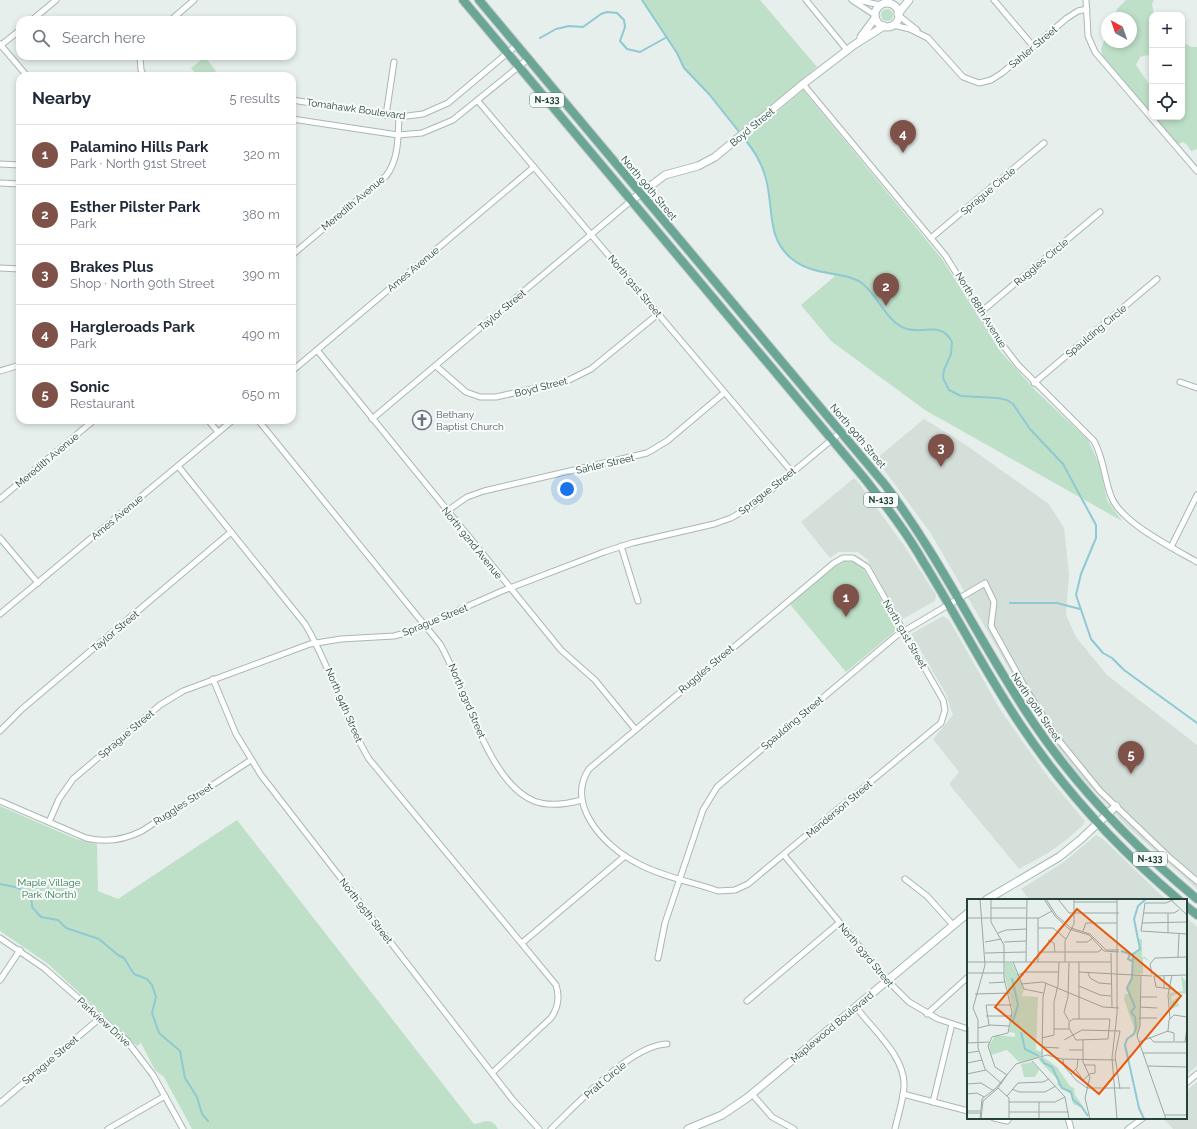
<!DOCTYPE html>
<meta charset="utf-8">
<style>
body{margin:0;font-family:Raleway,sans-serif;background:#f6f6f7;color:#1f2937}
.controls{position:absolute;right:12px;top:12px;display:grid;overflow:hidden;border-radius:8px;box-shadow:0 2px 6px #0003}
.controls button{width:36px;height:36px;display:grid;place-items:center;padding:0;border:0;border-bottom:1px solid #e0e1e3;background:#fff;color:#1f2937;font:20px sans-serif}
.compass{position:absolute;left:1101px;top:12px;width:36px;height:36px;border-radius:50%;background:#fff;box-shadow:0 2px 6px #0003;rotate:320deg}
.you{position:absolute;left:567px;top:489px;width:14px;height:14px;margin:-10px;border:3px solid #fff;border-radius:50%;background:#1a73e8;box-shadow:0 0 0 6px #1a73e833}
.badge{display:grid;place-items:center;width:26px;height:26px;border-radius:50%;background:#7f5249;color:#fff;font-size:13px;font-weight:700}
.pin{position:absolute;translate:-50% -33px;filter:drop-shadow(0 1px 2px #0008)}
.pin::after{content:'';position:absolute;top:21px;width:14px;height:12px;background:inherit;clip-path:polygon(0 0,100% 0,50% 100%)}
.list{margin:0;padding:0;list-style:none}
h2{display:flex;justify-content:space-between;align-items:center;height:52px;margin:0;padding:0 16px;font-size:17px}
h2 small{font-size:13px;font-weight:400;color:#747a83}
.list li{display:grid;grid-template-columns:26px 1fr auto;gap:12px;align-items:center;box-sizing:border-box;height:60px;padding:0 16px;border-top:1px solid #e0e1e3}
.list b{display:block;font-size:15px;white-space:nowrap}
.list p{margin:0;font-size:13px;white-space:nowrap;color:#747a83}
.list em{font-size:13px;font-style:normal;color:#747a83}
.icon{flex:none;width:22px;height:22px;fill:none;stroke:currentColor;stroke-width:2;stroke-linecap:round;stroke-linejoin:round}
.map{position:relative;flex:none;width:1197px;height:1129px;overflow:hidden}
.search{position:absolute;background:#fff;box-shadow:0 2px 6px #0003;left:16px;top:16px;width:280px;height:44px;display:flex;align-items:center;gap:10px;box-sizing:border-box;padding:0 14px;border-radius:12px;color:#747a83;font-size:15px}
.panel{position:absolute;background:#fff;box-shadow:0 2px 6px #0003;left:16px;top:72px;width:280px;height:352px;border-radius:12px}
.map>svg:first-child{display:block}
.built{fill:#d4dfda}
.green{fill:#bfe0c8}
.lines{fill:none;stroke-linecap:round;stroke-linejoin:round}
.stream{stroke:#8ec9d4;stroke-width:2}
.street-casing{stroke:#a8b8b2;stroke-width:7}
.secondary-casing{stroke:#a4bbb3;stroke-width:9}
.primary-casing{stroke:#c2cac8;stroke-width:10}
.street{stroke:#fff;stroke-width:5}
.secondary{stroke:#fff;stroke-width:7}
.primary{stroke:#6aa596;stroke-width:8}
.labels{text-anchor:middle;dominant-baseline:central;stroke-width:4;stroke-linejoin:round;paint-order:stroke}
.shield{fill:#f7fbf9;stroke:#637a73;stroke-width:1}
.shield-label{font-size:9px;font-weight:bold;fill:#24423a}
.street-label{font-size:10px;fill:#24423a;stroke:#f7fbf9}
.worship-label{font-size:10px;fill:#5b616d;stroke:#f7fbf9;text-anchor:start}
.park-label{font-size:10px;fill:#2d7a4b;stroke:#f7fbf9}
.inset-river{fill:none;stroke:#8ec9d4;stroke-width:2}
.inset-road{fill:none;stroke:#98aaa4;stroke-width:1}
.view{fill:#e8590c;fill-opacity:0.15;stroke:#e8590c;stroke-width:2}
.inset-edge{fill:none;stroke:#24423a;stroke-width:2}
</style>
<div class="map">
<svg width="1197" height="1129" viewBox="0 0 1197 1129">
<rect width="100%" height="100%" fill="#e6efeb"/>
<g class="built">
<polygon points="924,419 963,443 1049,504 1064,528 1069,574 1066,615 1076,637 1107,675 1197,745 1197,889 1125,824 1080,776 1060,750 1030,705 930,532 876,459"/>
<polygon points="854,478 858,482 905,547 936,595 935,601 901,620 867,559 858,552 838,552 830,558 801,522"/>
<polygon points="943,616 949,620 1000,709 1025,745 1049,778 1085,821 1082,826 1065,841 1048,853 1019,869 949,784 959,772 933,739 953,715 946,694 911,634"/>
<polygon points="1096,835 1103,839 1166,900 1030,900 1021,889 1064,862"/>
<polygon points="1186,917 1197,927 1197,1066 1186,1075"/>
<polygon points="1197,1082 1197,1129 1173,1129 1163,1118 1186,1118 1186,1091"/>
</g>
<g class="green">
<polygon points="642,0 760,0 817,67 739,131 709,94 684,68 677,53"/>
<polygon points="1126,0 1154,0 1152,4 1154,15 1152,15 1152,54 1140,57 1136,65 1152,89 1152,116 1102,55 1101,49 1107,33 1107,42 1131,42 1131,18 1114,18 1117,9"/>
<circle cx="887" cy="15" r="6"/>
<polygon points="1182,42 1191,47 1197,47 1197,149 1191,151 1187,145 1183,142 1178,144 1173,142 1153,117 1182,117"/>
<polygon points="205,57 216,71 210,76 198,76 191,68"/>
<path d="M 803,90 L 942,259 L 1001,352 L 1036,391 L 1088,440 L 1099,464 L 1107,500 L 1122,521 L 925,410 L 831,341 L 801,305 L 835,276 C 824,273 813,272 802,266 C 769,249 773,220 769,189 C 766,170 757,154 745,139 Z"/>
<polygon points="845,561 855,562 863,568 897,627 894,632 846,672 789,603 840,562"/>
<path d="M 0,806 L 76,839 L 97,844 L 98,891 L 118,899 L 237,820 L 474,1124 C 484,1122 492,1117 498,1129 L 192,1129 L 164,1077 L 155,1070 L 141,1043 L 137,1046 L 47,963 L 0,931 Z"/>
</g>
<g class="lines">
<g class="stream">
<polyline points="642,0 677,53 684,68 709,94 740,133"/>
<polyline points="540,38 556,29 569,26 583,27 601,14 607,12 617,13 624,20 625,27 620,41 627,49 640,52 667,37"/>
<path d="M 743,137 C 754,150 762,162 766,179 C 774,208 766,238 792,259 C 814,277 845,270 863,284 C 878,296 887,323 907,329 C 925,334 941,321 952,342 L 951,354 L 944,370 L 943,378 L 949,390 L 961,396 L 998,398 L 1007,400 L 1013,404 L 1030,429 L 1063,464 L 1096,525 L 1096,538 L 1081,574 L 1076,595 L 1091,639 L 1103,653 L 1112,658 L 1124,670 L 1197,723"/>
<polyline points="1010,603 1057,603 1080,609"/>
<path d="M 0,884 C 15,887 33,888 32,907 L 41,917 L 58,920 L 66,928 L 99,939 L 118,955 L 124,958 L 134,974 L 147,979 L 152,985 L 156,997 L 152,1013 L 159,1033 L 180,1051 L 185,1078 L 197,1097 L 202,1114 L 208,1121"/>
</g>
<g class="street-casing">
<g id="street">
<polyline points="806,0 847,50"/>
<polyline points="852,0 875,15"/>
<polyline points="858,0 880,5"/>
<polyline points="994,0 1033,46"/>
<polyline points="1086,0 1088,36 1095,52 1197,171"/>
<polyline points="898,15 917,30"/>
<polyline points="32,20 56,0"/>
<polyline points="171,20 194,0"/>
<polyline points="893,25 910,29 928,38 963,77 979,83 991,80 1002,73 1067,18 1078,11 1087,9"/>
<polyline points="0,44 27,76"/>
<polyline points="0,46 20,30"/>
<polyline points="140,56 141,70 144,76"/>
<path d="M 803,84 L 945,255 L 992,331 L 1018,365 L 1094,441 C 1104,459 1104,478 1111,496 C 1120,522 1173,548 1197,562"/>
<polyline points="292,100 399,117 423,114 448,103 517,45"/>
<polyline points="478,101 792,472"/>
<polyline points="386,115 394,62"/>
<polyline points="292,119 398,135 422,133 453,120 528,59"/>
<polyline points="0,164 20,165"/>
<polyline points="0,183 20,184"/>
<polyline points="931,238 1044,143"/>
<path d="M 292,255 L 386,176 C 399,159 398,137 399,117"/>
<polyline points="0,268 20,269"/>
<polyline points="981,312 1100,212"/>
<polyline points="317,350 561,650 595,680 635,729"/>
<polyline points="436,366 466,392 480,397 496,397 567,381 591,369 658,314"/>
<polyline points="0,371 20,365"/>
<polyline points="292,371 534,167"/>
<polyline points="1180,382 1197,388"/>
<polyline points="1034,383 1157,279"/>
<polyline points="372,419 632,200"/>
<polyline points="208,420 218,432"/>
<path d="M 258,420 L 440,644 C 465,686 487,782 534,801 C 549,807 567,804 582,800"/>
<path d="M 178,466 L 305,624 C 331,667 343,716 369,759 L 556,985 C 560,997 558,1008 551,1018 L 492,1073"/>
<polyline points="0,499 94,420"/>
<polyline points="447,511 467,497 484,491 647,453 667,441 724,393"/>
<polyline points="0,538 38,583"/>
<polyline points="621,546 638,601"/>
<polyline points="1171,547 1197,495"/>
<path d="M 843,558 L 853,558 L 867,567 L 943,700 L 945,710 L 941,723 L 748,884 L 735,890 L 718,891 C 692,882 660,876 637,863 C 605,847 565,805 589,769 L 834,563 Z"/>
<polyline points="0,614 233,420"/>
<polyline points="213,679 236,734 261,775 512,1099 539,1129"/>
<polyline points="0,731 22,709 231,532"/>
<path d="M 0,801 L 86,838 C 106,843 124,840 142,831 L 251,760"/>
<polyline points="49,822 59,799 73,779 160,705 183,691 310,644 341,639 394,636 409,632 502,591 604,552 632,543 714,524 731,518 752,506 841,432"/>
<polyline points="784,855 888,981 909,1002 938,1019 968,1029"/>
<polyline points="905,879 927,896 953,925"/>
<polyline points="0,938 44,968 127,1041 153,1075 183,1129"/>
<polyline points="522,943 625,856"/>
<polyline points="658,958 665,923 703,810 717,787 896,636 985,583 994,602 991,626 1027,691 1057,738 1100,791 1171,859 1197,881"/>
<polyline points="0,980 20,950"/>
<polyline points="747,1001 839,923"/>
<path d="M 856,1007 C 873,1030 906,1057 904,1087 C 903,1101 898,1115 895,1129"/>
<polyline points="927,1014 968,977"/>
<polyline points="1186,1083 1197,1074"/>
<polyline points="752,1094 772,1117 794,1129"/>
<polyline points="903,1094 968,1111"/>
<polyline points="933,1102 952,1024"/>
<polyline points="0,1103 100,1018"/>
<polyline points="994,1118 1007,1121 1009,1118"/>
<polyline points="1068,1118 1071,1129"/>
<polyline points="108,1129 165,1096"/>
<path d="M 551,1129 C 577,1104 631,1045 667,1044"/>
<polyline points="1128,1129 1143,1118"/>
</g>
</g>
<g class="secondary-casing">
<g id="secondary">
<circle cx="887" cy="15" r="12"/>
<polyline points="898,14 909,0"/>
<polyline points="861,37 875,18"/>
<polyline points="632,200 665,175 698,166 715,157 803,84 854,45 884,26"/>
<polyline points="986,900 1059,857 1080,840 1116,806"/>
<polyline points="688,1129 722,1115 747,1098 968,913"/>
</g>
</g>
<g class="primary-casing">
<g id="primary">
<path d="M 463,0 L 865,479 C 886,506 907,533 924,563 C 957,616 985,672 1020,724 C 1064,790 1118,849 1179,900"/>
<path d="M 479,0 L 886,486 C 943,562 982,647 1035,725 C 1080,791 1136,848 1197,899"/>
<polyline points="1186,906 1197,915"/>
</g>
</g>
<use href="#street" class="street"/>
<use href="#secondary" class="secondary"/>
<use href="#primary" class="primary"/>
</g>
<defs>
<g id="church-ring" transform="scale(1)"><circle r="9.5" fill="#f7fbf9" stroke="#6b7280" stroke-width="1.5"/><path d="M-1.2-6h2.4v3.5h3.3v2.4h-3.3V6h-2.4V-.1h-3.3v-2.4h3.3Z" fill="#6b7280"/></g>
</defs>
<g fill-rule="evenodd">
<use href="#church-ring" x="422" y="420"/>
</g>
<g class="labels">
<g class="shield">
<rect x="530" y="93" width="34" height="14" rx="3"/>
<rect x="864" y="493" width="34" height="14" rx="3"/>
<rect x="1133" y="852" width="34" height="14" rx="3"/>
</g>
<g class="shield-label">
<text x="547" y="100">N-133</text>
<text x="881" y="500">N-133</text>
<text x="1150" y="859">N-133</text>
</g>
<g class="street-label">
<text transform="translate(1033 47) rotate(-40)">Sahler Street</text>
<text transform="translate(356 109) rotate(8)">Tomahawk Boulevard</text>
<text transform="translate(752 127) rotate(-40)">Boyd Street</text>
<text transform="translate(649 188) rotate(50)">North 90th Street</text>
<text transform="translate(988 191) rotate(-40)">Sprague Circle</text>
<text transform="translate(353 203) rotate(-40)">Meredith Avenue</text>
<text transform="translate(1041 262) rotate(-40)">Ruggles Circle</text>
<text transform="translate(413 269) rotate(-40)">Ames Avenue</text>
<text transform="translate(635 286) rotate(50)">North 91st Street</text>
<text transform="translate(502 310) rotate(-40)">Taylor Street</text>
<text transform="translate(981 310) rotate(58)">North 88th Avenue</text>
<text transform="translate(1096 331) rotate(-40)">Spaulding Circle</text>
<text transform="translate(541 387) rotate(-14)">Boyd Street</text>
<text transform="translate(858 436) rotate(50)">North 90th Street</text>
<text transform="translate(47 460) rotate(-40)">Meredith Avenue</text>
<text transform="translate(605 464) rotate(-13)">Sahler Street</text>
<text transform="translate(767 491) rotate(-38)">Sprague Street</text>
<text transform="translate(117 517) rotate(-40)">Ames Avenue</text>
<text transform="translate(472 543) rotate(51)">North 92nd Avenue</text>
<text transform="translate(435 620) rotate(-22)">Sprague Street</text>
<text transform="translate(115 631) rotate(-40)">Taylor Street</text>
<text transform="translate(905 634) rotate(60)">North 91st Street</text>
<text transform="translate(706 669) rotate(-40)">Ruggles Street</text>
<text transform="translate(467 701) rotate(67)">North 93rd Street</text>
<text transform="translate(344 705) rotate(67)">North 94th Street</text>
<text transform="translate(1036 707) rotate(56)">North 90th Street</text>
<text transform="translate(792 723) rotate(-40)">Spaulding Street</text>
<text transform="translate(126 734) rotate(-40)">Sprague Street</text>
<text transform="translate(183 804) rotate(-33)">Ruggles Street</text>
<text transform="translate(839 809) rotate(-40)">Manderson Street</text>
<text transform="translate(366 911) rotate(52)">North 95th Street</text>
<text transform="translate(866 955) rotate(50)">North 93rd Street</text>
<text transform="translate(104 1022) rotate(42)">Parkview Drive</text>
<text transform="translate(832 1027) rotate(-40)">Maplewood Boulevard</text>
<text transform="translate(50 1060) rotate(-40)">Sprague Street</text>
<text transform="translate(605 1080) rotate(-40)">Pratt Circle</text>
</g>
<g class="worship-label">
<text x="436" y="414">Bethany<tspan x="436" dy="12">Baptist Church</tspan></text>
</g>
<g class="park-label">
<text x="49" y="882">Maple Village<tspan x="49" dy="12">Park (North)</tspan></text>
</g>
</g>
<g transform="translate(967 899)">
<rect width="220" height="220" fill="#e6efeb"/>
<path d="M 170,40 L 175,40 L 175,58 L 178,58 L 183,62 L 176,59 L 176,75 L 165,75 L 166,55 L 173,50 ZM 38,64 L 45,64 L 57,90 L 55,97 L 71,98 L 69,151 L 75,153 L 75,156 L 63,162 L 52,163 L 40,151 L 24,156 L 22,146 L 29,136 L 48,138 L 48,134 L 42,133 L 46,111 L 38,78 ZM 165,76 L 173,76 L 173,127 L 170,137 L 157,100 L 158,95 L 162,95 L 160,88 ZM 214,77 L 219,82 L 220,95 L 211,94 L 204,98 L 205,103 L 210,98 L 212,107 L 204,110 L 202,94 L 216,92 ZM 76,158 L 90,168 L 103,187 L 107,189 L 108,196 L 118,210 L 106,205 L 105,196 L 90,186 L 91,181 L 71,160 ZM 65,163 L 72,171 L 68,178 L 57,178 L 54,165 Z" fill="#bfe0c8"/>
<path class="inset-river" d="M 154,52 L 163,55 L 161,60 L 165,62M 45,79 L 51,106 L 46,122M 54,133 L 58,150 L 72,157M 74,159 L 77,164 L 85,168 L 95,189 L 104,193 L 106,201 L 114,207 L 121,217M 177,220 L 172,209 L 158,146 L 160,140 L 167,135 L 169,128 L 168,118 L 164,113 L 168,108 L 160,89 L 165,79 L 166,55 L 173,50 L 167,20 L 171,7 L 179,0"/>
<path class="inset-road" d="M 13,0 L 18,66 L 6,109 L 11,121 L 11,149 L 18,170 L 35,185M 24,0 L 24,23 L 37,46 L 37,79 L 45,113 L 41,134 L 25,138 L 21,147 L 28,168 L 40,176M 77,0 L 88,17 L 102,30 L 122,36 L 137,52 L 152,53M 79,0 L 89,16 L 104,29 L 123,35 L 139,51 L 152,51M 91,0 L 102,14 L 152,14M 150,0 L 150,115 L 145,159 L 150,220M 203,0 L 220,16M 208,0 L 199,4 L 178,4 L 174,32 L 220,35M 107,3 L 150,3M 24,9 L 59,9M 177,14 L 207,14 L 212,11M 0,19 L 72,19 L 85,12M 71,19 L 71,63M 175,24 L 220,23M 71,29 L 86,29 L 99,40M 116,32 L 119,24 L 150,24M 31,34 L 39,31 L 59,30M 201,34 L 201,14M 81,41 L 87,44 L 88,53M 18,43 L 34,40M 37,43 L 59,42M 109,43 L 120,43 L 126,39M 71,53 L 131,53 L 135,50M 18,54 L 59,53M 144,54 L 145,109M 211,58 L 212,35M 0,63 L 144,63M 46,63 L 57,90 L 76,94M 59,63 L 60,0M 98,63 L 98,42 L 107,25 L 107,0M 112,63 L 112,120M 102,64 L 101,98 L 97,113 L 102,122M 112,73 L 185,77M 0,74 L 37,74M 121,74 L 123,79 L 132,84 L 144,85M 185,75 L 183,65 L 188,59 L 220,58M 50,76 L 59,73 L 91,73M 174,76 L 173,127 L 170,137 L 199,220M 197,76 L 197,89M 187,77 L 220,76M 187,77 L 189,88 L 204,90M 22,84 L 38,83M 54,85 L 76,83 L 136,108 L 152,109M 112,87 L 133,96 L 144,97M 8,95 L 43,94M 174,98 L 190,98M 173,108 L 190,109M 19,117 L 45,117M 172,119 L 190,119M 106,120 L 143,120 L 141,140 L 109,141 L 102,129 L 102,123 ZM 203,120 L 201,96 L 205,76M 22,126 L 19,106 L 45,106M 1,128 L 1,144M 11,129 L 23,126 L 42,127M 87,130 L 102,130M 200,132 L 207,134 L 207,142M 182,138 L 187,143 L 220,143M 75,139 L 87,136 L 87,103 L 91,86 L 92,63M 97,141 L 115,131 L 153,132 L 148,157 L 153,190M 116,141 L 116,163 L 123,178 L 118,199 L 123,220M 172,143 L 201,132 L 202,121 L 207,116 L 220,118M 218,143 L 220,129M 0,144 L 22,143M 75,148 L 92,149M 102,151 L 116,151M 0,154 L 12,152M 176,154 L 220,154M 75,157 L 76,98 L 79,84M 96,160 L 97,167 L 109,181 L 120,189 L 163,189M 65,162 L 98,198 L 102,220M 0,164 L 15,161M 117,166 L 128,166 L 128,174 L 122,175M 181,167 L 220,168M 109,171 L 116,181 L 122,176M 0,175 L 19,171M 104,175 L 110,169 L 111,160M 0,185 L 14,184 L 27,192M 31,189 L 42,199 L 42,220M 45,190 L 52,193 L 78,193 L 89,187M 0,195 L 10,194 L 17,198M 40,197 L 51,184 L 76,183 L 82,180M 42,203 L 88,203 L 98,198M 72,203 L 72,220M 0,212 L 13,212M 42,213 L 102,213M 0,214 L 13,214M 198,216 L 220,216M 13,220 L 15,200 L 29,189 L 49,165 L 80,156 L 95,160 L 148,161M 14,220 L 16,202 L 30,190 L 40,176"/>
<path class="view" d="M 110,10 L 214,97 L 132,195 L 28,108 Z"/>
<rect width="220" height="220" class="inset-edge"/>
</g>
</svg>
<div class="controls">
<button>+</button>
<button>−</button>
<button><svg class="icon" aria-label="locate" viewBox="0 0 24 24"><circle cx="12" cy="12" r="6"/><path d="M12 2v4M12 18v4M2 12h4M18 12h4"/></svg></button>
</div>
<svg class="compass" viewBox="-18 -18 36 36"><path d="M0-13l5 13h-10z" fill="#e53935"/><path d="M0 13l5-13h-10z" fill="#747a83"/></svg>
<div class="you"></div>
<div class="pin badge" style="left:846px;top:617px">1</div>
<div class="pin badge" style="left:886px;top:306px">2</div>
<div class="pin badge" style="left:941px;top:467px">3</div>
<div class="pin badge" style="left:903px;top:153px">4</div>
<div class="pin badge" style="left:1131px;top:774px">5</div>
<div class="search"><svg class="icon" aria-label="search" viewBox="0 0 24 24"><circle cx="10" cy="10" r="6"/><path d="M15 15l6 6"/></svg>Search here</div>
<section class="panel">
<h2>Nearby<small>5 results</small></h2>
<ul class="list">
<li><span class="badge">1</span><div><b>Palamino Hills Park</b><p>Park · North 91st Street</p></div><em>320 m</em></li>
<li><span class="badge">2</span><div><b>Esther Pilster Park</b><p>Park</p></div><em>380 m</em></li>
<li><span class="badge">3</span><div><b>Brakes Plus</b><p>Shop · North 90th Street</p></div><em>390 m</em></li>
<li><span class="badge">4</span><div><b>Hargleroads Park</b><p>Park</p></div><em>490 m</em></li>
<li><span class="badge">5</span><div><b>Sonic</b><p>Restaurant</p></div><em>650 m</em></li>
</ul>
</section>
</div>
